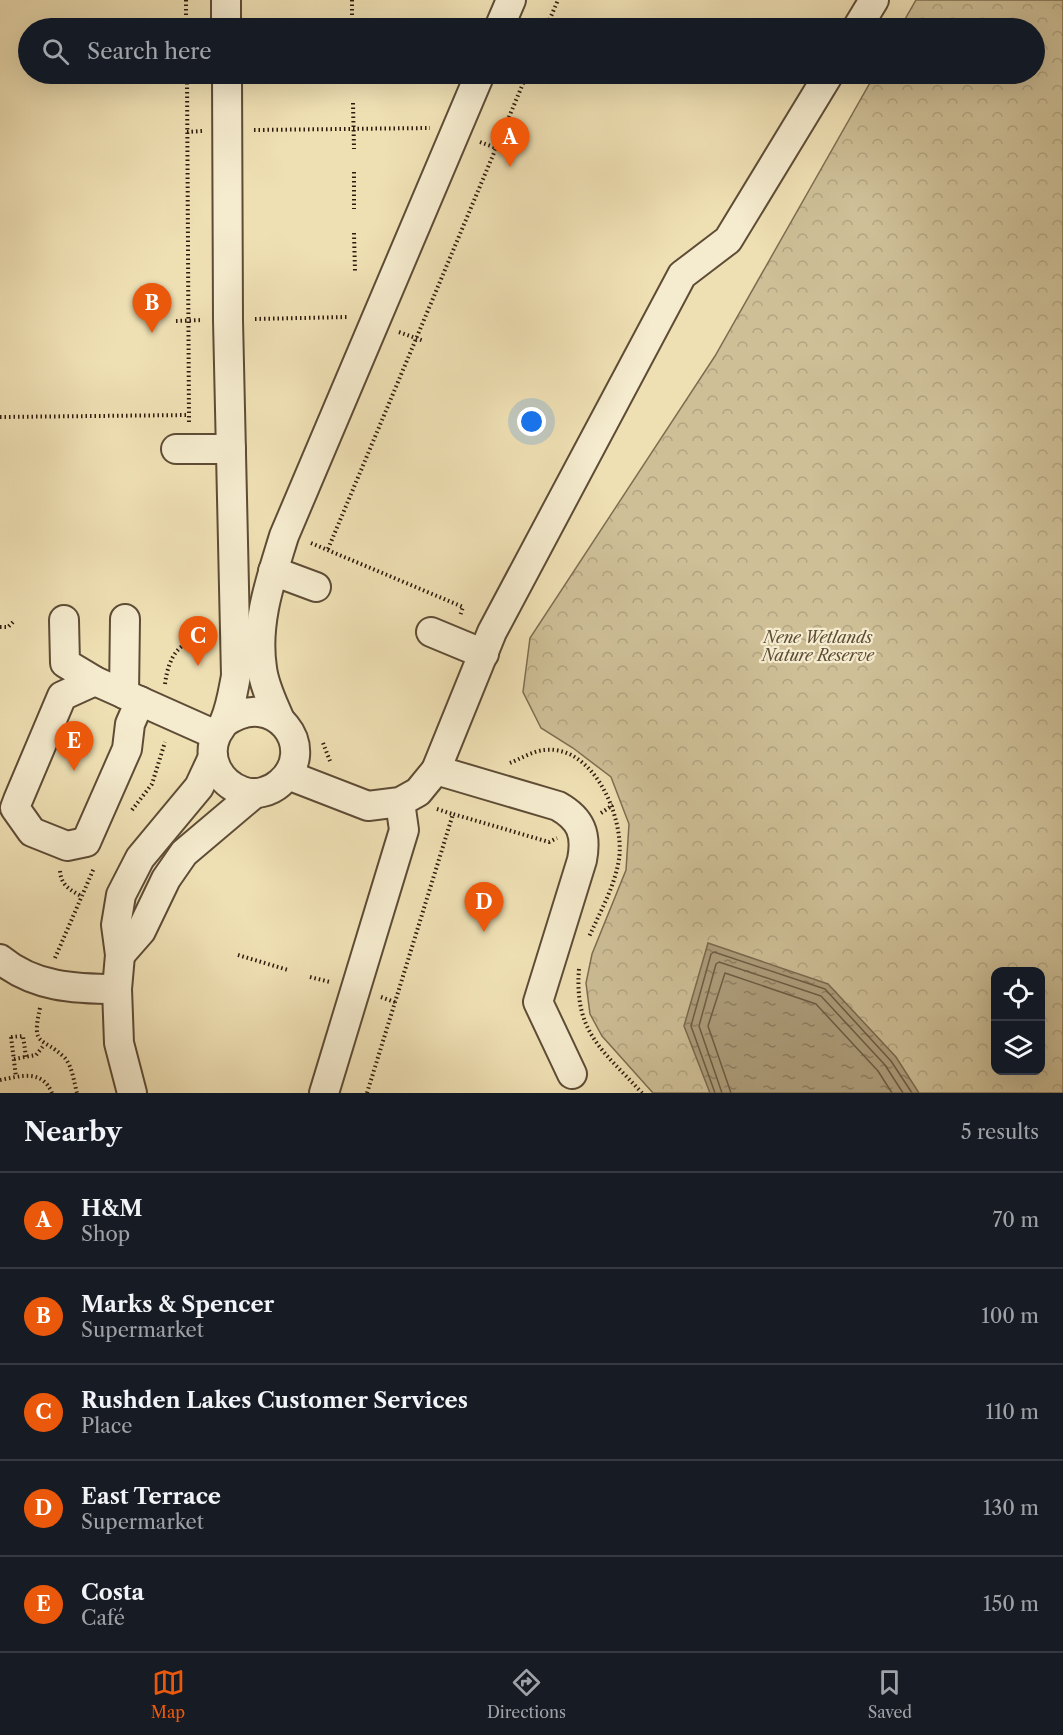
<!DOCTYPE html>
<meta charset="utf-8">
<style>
body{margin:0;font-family:"Libre Caslon Text",serif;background:#20242c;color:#f1f3f6}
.controls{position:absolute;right:18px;bottom:18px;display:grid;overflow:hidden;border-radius:12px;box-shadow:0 6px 24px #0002}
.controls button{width:54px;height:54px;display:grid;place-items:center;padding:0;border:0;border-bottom:2px solid #363941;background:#171b24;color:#f1f3f6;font:30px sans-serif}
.you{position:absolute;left:532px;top:422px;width:21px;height:21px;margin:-15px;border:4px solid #fff;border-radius:50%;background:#1a73e8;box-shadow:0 0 0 9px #1a73e833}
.badge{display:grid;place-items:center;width:39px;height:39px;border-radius:50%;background:#ea580c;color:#fff;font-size:20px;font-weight:700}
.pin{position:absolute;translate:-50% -50px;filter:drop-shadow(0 2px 3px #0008)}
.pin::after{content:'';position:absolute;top:32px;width:21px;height:18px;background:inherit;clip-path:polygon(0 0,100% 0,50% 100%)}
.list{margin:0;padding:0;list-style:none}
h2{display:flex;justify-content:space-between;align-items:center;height:78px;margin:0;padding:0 24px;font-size:26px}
h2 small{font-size:20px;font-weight:400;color:#9ea1a6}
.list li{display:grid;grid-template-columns:39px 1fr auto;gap:18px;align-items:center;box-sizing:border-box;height:96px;padding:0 24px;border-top:2px solid #363941}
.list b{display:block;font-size:22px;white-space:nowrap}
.list p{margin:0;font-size:20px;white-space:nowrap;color:#9ea1a6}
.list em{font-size:20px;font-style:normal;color:#9ea1a6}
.icon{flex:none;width:33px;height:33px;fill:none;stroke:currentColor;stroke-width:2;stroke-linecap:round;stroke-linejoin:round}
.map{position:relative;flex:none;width:1063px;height:1093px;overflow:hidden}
.search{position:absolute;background:#171b24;box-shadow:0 6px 24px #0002;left:18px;right:18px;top:18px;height:66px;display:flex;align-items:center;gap:15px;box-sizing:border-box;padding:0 21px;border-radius:33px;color:#9ea1a6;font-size:22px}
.sheet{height:558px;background:#171b24}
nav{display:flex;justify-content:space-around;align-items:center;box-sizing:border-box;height:84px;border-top:2px solid #363941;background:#171b24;font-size:16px;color:#9ea1a6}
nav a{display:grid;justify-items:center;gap:3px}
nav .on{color:#ea580c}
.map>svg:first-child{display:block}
.park{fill:url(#park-crowns);stroke:#7e6d52;stroke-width:1.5;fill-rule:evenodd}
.water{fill:url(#water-ripples);stroke:#7a694f;stroke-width:1.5}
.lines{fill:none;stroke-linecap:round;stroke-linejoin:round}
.shore{stroke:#6d5c44;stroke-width:1.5}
.minor-casing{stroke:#5e4c36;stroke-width:32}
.path{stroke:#2d1b0c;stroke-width:4;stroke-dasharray:1.5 3;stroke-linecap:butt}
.minor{stroke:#f5ebce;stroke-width:28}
.labels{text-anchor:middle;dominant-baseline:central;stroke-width:4.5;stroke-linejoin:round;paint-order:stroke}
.park-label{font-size:16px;font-style:italic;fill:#5d4c36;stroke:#f5ebce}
</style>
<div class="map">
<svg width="1063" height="1093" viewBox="0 0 1063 1093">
<defs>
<pattern id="park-crowns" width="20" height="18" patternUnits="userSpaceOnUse" patternTransform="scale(1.5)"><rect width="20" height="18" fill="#cebf97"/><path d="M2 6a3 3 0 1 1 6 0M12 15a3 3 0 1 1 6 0" fill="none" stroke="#b1a481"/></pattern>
<pattern id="water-ripples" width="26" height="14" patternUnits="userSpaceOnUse" patternTransform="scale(1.5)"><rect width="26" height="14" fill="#ad9d7b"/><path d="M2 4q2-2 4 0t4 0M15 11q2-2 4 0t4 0" fill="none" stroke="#8d7f63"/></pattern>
</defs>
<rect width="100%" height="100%" fill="#efe0b4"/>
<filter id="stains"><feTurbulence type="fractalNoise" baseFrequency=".00333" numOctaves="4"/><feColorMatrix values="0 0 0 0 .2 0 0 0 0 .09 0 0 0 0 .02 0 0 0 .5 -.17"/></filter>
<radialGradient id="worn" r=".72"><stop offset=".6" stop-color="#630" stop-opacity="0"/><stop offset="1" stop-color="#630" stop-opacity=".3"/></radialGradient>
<path class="park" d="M 916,0 L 1063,0 L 1063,1093 L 653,1093 L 602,1036 L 590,1014 L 586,983 L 592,954 L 626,870 L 629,824 L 611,777 L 573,748 L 541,728 L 523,692 L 530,638 L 715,356 L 875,74 L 1034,74 L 1034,28 L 900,28 ZM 996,972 L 1040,972 L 1040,1070 L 996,1070 Z"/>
<polygon class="water" points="708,943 828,984 896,1057 919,1093 710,1093 684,1026"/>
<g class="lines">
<g class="shore">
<polyline points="715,1093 691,1026 711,954 714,952 825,989 891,1061 912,1093"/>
<polyline points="722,1093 699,1026 716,964 719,962 821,996 885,1065 903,1093"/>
<polyline points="731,1093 708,1026 725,973 816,1004 878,1071 892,1093"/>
</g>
<g class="minor-casing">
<g id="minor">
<polyline points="226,0 226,28"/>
<polyline points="499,28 511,0"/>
<polyline points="857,28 874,0"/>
<polyline points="176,449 231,449"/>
<polyline points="273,571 316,587"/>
<polyline points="64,620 65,663 95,681 216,735"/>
<polyline points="431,632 484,654"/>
<polyline points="95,681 62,696 18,800 15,808 32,832 67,846 86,842 127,749 130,724 140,701"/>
<polyline points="124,694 125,619"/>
<path d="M 280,720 C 273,703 264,686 262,668 C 255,622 271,579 284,536 L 480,74"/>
<path d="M 224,723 C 274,686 320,749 280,783 C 270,792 254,796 242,791 C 220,783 206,759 216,736 C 218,731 223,726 225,720 C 231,706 233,691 236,676 L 228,320 L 227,74"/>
<path d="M 436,770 L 558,806 C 581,819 587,834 582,860 L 538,1002 L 572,1074"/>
<polyline points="288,775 368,806 400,802 418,792 436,770 492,632 682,275 728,240 829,74"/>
<polyline points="120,955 141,931 166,879 184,853 255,793"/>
<path d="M 0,959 C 34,987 74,989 117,989"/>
<polyline points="132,1093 119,1043 117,989 120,955 116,925 121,895 140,858 199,787 213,757"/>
<polyline points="324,1093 404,830 400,802"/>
</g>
</g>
<g class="path">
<polyline points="186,0 186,28"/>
<polyline points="352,0 352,20"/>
<polyline points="546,28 558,0"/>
<polyline points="187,74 189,424"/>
<polyline points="353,74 353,81"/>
<polyline points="353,103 354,149"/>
<polyline points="254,130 430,128"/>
<polyline points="187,132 202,131"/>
<polyline points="480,142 496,148"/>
<polyline points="354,172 354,209"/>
<polyline points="354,233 355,271"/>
<polyline points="255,319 347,317"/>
<polyline points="176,321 203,320"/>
<polyline points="399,332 424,341"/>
<polyline points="0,417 189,415"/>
<polyline points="311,543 463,607 460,616"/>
<polyline points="328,549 527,74"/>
<polyline points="0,627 8,627 15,620"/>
<path d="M 165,684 C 169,654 180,640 210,635"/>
<polyline points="323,743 330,761"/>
<path d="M 510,763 C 520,759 533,751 544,750 C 594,744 625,819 619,859 C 615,886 600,912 589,937"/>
<polyline points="437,809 452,814"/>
<polyline points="132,810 152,784 165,742"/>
<polyline points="601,813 613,805"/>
<path d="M 60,871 C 61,885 70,890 81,896"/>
<polyline points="238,955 288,970"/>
<polyline points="55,958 94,868"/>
<path d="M 579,969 C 574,1033 603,1050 642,1093"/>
<polyline points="310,977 330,982"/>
<polyline points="381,997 395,1002"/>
<path d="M 40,1008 C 31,1048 42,1036 64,1057 C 72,1065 74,1082 77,1093"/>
<polyline points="11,1037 16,1077"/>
<polyline points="11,1037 23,1036 26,1057"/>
<polyline points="14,1059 36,1055 44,1045"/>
<path d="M 0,1080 C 21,1076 42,1069 52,1093"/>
<polyline points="367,1093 453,814 549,842 557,838"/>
</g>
<use href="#minor" class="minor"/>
</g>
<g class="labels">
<g class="park-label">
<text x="818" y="637">Nene Wetlands<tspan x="818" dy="18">Nature Reserve</tspan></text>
</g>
</g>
<rect width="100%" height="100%" filter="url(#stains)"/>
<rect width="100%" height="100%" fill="url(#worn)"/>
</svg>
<div class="controls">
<button><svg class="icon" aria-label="locate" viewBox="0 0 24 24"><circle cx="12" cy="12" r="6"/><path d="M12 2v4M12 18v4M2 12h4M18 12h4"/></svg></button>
<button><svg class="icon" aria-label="layers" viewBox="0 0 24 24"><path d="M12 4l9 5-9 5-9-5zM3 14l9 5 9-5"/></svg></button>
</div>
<div class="you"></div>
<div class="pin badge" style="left:510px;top:167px">A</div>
<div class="pin badge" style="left:152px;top:333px">B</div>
<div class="pin badge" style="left:198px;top:666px">C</div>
<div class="pin badge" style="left:484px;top:932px">D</div>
<div class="pin badge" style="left:74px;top:771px">E</div>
<div class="search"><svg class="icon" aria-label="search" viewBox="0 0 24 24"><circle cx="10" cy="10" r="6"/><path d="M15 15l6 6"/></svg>Search here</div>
</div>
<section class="sheet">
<h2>Nearby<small>5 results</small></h2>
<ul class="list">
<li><span class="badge">A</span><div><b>H&amp;M</b><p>Shop</p></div><em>70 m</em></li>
<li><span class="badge">B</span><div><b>Marks &amp; Spencer</b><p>Supermarket</p></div><em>100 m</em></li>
<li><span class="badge">C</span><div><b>Rushden Lakes Customer Services</b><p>Place</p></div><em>110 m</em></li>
<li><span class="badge">D</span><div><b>East Terrace</b><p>Supermarket</p></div><em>130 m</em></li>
<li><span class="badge">E</span><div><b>Costa</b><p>Café</p></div><em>150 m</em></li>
</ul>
</section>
<nav>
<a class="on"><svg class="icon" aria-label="map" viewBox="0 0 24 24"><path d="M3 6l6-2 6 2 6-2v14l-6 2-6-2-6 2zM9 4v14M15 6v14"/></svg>Map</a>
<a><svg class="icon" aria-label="directions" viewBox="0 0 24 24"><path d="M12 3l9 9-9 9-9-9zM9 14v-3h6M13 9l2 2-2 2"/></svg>Directions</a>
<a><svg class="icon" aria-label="saved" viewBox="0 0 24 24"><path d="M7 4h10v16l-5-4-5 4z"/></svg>Saved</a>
</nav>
